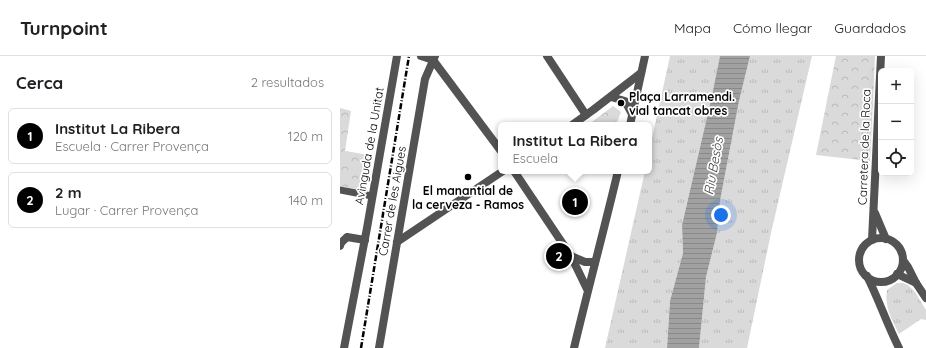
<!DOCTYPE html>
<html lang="es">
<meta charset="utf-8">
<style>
body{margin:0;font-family:Quicksand,sans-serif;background:#f6f6f6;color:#202124}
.controls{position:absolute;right:12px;top:12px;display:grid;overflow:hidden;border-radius:6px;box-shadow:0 4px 16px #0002}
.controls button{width:36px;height:36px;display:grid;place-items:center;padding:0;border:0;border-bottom:1px solid #e0e0e0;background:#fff;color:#202124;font:20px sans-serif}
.you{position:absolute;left:381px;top:159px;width:14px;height:14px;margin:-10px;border:3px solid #fff;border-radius:50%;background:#1a73e8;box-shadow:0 0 0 6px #1a73e833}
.badge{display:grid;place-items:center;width:26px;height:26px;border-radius:50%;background:#000;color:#fff;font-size:13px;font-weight:700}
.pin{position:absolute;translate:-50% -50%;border:2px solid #fff;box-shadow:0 1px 4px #0006}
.popup{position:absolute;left:158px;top:66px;width:154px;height:52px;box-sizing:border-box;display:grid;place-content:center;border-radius:6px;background:#fff;filter:drop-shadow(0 1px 3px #0005);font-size:13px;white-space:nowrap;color:#757577}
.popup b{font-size:15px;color:#202124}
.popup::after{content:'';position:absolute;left:50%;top:100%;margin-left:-8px;border:8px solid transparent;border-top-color:#fff}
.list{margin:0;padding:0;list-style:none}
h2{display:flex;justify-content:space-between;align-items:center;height:52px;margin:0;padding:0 16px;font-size:17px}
h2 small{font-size:13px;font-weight:400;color:#757577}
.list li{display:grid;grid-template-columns:26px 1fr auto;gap:12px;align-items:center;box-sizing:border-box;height:56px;margin:0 8px 8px;padding:0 8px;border:1px solid #e0e0e0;border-radius:6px}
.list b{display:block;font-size:15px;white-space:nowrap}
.list p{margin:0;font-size:13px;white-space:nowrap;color:#757577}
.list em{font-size:13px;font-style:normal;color:#757577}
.icon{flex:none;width:22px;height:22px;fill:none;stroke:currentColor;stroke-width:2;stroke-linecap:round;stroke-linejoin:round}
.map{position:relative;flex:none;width:586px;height:292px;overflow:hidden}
header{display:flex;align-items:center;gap:24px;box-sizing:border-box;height:56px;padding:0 20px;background:#fff;border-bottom:1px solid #e0e0e0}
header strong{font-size:19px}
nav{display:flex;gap:22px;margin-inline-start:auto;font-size:14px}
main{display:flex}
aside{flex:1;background:#fff}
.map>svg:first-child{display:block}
.grass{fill:url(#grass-tufts)}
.park{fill:url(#park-crowns)}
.water{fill:url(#water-rules)}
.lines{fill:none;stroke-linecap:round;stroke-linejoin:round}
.pedestrian{stroke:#535353;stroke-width:7}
.minor{stroke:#535353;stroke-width:8}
.tertiary{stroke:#535353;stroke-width:8}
.rail{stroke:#000;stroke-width:2.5;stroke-dasharray:6 2 1 2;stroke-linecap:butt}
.poi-dot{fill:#000;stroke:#fff;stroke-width:1.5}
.labels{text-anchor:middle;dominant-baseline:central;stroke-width:3.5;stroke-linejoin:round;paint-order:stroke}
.poi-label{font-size:12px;font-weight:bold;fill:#000;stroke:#fff;text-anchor:start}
.street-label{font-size:12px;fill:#000;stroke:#fff}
.water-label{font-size:13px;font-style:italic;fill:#424242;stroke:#fff}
</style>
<header>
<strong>Turnpoint</strong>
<nav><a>Mapa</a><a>Cómo llegar</a><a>Guardados</a></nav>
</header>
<main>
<aside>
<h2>Cerca<small>2 resultados</small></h2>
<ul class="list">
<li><span class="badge">1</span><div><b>Institut La Ribera</b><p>Escuela · Carrer Provença</p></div><em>120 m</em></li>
<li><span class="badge">2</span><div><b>2 m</b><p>Lugar · Carrer Provença</p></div><em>140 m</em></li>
</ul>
</aside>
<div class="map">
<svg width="586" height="292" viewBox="0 0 586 292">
<defs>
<pattern id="grass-tufts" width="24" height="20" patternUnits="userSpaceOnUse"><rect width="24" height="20" fill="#dadada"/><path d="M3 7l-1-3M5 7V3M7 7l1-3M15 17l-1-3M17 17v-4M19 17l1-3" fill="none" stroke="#b9b9b9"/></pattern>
<pattern id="park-crowns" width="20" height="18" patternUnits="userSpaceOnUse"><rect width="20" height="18" fill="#dadada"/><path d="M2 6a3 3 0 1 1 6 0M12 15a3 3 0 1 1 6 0" fill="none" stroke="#b9b9b9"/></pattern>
<pattern id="water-rules" width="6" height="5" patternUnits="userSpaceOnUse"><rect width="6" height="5" fill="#a1a1a1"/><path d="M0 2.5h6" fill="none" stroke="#898989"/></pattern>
</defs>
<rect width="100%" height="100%" fill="#fff"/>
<g class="grass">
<polygon points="330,0 380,0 371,44 342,169 343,197 330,245 327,292 265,292 305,115 309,115 309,96"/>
<polygon points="410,0 472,0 431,177 407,292 359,292 366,221 377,177 380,145 399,45"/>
<path d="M 557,227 L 563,227 L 568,229 L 575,236 L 586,254 L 586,264 L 581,263 L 559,278 C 552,264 544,250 547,234 Z"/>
</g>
<g class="park">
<polygon points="496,0 535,0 530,105 476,99"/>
<polygon points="273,50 281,56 276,69 248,69"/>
<polygon points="0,52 11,55 5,95 29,99 27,135 0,130"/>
</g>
<polygon class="water" points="380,0 410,0 399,45 380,145 377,177 366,221 359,292 327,292 330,245 343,197 342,169 371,44"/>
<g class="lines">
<polyline class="pedestrian" points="0,134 32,140"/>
<g class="minor">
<polyline points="81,0 93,4"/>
<polyline points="207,0 246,59"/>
<polyline points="93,4 161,95"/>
<polyline points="271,41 285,45 292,58"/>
<polyline points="232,69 253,54 301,17"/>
<polyline points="290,69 305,0"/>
<polyline points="174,115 231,200 247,233"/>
<polyline points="57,186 163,115"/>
<polyline points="0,190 1,187 7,181 25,184"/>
<polyline points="231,200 245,206 255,206"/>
<polyline points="4,292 27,172 57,0"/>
<polyline points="39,292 85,23 95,0"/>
<path d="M 234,292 C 248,233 264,174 278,115"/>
</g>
<g class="tertiary">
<polyline points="535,157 546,183"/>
<circle cx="541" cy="204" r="22"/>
<polyline points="532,184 541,0"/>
<polyline points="563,204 568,211 576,227 586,242"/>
<polyline points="557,218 576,227"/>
<path d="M 527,220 C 539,244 547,268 559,292"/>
</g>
<polyline class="rail" points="21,292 69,0"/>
</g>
<g class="poi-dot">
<circle cx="281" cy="47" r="4"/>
<circle cx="128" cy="121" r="4"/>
</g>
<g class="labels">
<g class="poi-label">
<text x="289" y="40">Plaça Larramendi.<tspan x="289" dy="14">vial tancat obres</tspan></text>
<text x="128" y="134" text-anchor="middle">El manantial de<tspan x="128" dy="14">la cerveza - Ramos</tspan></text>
</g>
<g class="street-label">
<text transform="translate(29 90) rotate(-80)">Avinguda de la Unitat</text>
<text transform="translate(524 91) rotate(-88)">Carretera de la Roca</text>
<text transform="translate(52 145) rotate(-80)">Carrer de les Aigues</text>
</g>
<g class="water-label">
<text transform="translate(373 110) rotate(-80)">Riu Besòs</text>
</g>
</g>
</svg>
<div class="controls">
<button>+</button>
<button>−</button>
<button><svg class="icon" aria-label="locate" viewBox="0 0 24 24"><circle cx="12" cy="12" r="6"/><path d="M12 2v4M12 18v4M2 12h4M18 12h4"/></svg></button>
</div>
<div class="you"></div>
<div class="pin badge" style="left:235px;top:146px">1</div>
<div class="popup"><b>Institut La Ribera</b>Escuela</div>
<div class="pin badge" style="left:219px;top:200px">2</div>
</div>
</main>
